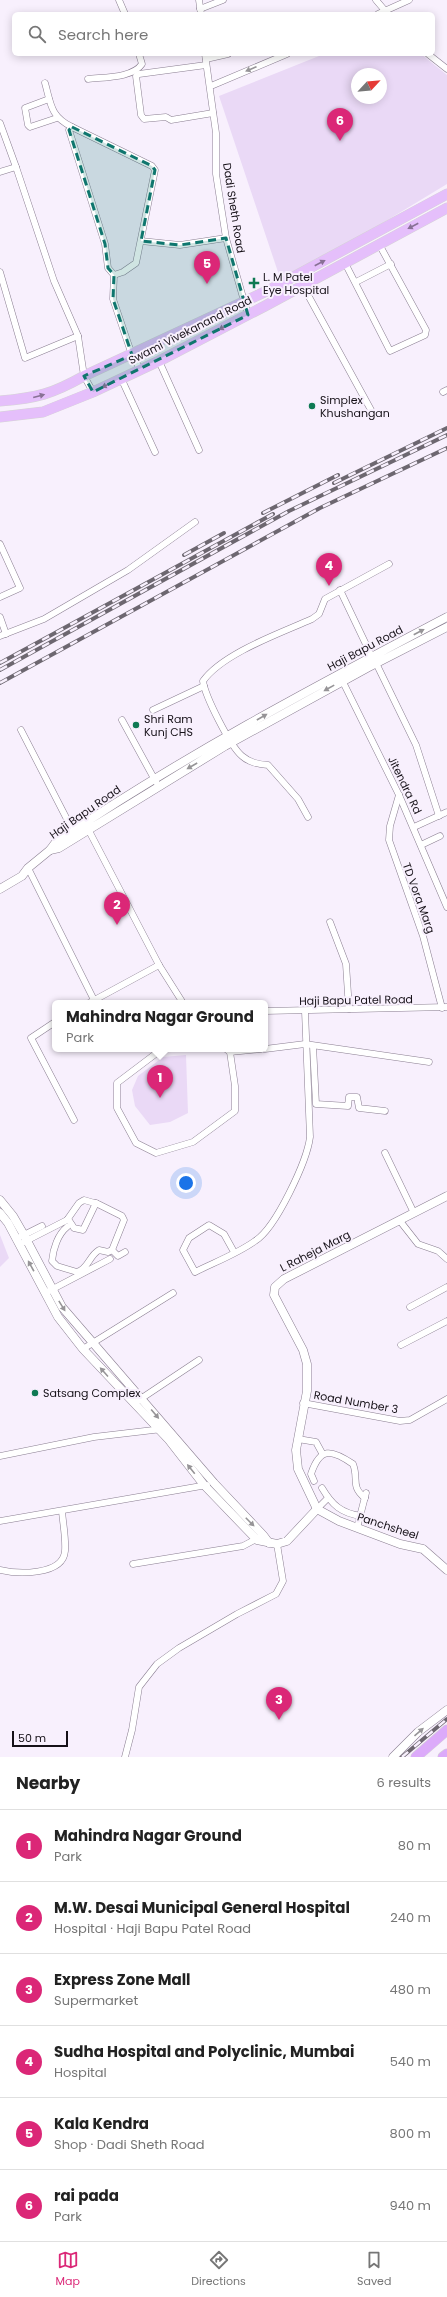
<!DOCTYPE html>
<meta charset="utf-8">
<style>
body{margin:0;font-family:Poppins,sans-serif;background:#f6f6f6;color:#222}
.compass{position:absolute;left:351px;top:68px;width:36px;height:36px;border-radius:50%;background:#fff;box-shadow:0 2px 10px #0003;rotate:64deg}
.scale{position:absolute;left:12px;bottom:10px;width:56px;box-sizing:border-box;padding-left:4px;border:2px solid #161118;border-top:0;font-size:11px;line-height:14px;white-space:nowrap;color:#161118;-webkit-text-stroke:3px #f8f0fd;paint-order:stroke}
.you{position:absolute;left:186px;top:1183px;width:14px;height:14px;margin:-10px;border:3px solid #fff;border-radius:50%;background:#1a73e8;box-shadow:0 0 0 6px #1a73e833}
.badge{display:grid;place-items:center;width:26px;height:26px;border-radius:50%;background:#db2777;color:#fff;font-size:13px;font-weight:700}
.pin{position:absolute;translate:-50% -33px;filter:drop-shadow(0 1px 2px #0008)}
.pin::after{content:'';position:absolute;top:21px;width:14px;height:12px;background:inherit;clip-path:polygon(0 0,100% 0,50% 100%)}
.popup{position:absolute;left:52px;top:1000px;width:216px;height:52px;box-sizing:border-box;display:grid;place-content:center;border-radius:6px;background:#fff;filter:drop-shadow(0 1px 3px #0005);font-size:13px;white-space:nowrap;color:#767676}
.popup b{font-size:15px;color:#222}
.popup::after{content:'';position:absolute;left:50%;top:100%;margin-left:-8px;border:8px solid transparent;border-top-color:#fff}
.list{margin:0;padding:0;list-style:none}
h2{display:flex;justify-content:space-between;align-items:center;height:52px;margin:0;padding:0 16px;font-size:17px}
h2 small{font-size:13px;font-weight:400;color:#767676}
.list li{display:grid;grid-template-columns:26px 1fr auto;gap:12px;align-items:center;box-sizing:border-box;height:72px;padding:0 16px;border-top:1px solid #e0e0e0}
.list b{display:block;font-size:15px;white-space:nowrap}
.list p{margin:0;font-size:13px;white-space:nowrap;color:#767676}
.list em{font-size:13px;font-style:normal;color:#767676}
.icon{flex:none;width:22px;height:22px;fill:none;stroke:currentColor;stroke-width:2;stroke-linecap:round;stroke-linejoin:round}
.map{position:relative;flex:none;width:447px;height:1757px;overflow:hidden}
.search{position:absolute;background:#fff;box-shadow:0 2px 10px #0003;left:12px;right:12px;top:12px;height:44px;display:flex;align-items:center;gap:10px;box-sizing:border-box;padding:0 14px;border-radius:6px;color:#767676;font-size:15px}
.sheet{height:484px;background:#fff}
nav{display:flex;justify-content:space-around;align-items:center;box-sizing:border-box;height:56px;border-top:1px solid #e0e0e0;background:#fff;font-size:11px;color:#767676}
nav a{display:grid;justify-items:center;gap:2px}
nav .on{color:#db2777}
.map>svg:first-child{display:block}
.green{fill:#ead9f6;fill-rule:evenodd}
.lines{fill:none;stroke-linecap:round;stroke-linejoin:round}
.minor-casing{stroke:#8a7e91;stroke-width:7}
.tertiary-casing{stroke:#8a7e91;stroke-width:9}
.primary-casing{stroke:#d5d4d5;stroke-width:11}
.trunk-casing{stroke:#d5d4d5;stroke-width:11}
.minor{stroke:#fff;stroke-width:6}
.tertiary{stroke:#fff;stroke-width:8}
.primary{stroke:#e5bffb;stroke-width:10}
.trunk{stroke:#dcaafa;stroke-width:10}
.rail-casing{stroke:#6d6770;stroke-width:4}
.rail{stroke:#f8f0fd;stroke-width:2.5;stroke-dasharray:8;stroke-linecap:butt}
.oneway{fill:#969497}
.oneway2{fill:#887195}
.marked{fill:#0f766e;fill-opacity:0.2;stroke:#0f766e;stroke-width:3;stroke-dasharray:8 5;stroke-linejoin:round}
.poi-dot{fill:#0e7953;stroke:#f8f0fd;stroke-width:1.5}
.labels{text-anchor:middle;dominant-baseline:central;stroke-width:4;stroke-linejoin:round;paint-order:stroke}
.street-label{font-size:11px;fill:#161118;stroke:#f8f0fd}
.poi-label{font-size:11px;fill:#161118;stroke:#f8f0fd;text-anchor:start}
</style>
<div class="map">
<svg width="447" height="1757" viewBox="0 0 447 1757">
<rect width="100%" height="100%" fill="#f8f0fd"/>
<g class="green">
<path d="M 324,54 L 421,54 L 447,75 L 447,184 L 282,284 L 219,96 ZM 357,74 L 381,74 L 381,98 L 357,98 Z"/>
<polygon points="186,1055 188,1113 170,1122 150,1125 135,1106 132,1090 138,1076 163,1057"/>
<polygon points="0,1235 9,1258 0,1267"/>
</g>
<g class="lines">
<g class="minor-casing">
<g id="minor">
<polyline points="119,0 125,14"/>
<polyline points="199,0 201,14"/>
<polyline points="376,0 387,13"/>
<polyline points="200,9 223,0"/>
<polyline points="378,14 409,0"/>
<polyline points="205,54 216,133 216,174 226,238 248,315"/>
<polyline points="428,54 447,69"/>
<polyline points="206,59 228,54"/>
<polyline points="206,65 139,74 136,76 141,115 144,119 166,117 171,120 213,113"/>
<path d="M 88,79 C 104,77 133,78 142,64 L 139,54"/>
<path d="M 45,83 C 51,104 50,116 72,127"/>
<polyline points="211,86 287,54"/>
<polyline points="49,99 25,108 28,125 30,127 57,118"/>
<polyline points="0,123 16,167"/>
<polyline points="0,172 16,167 54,281 78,336 84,376 93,392"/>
<polyline points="141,241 180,245 226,238"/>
<polyline points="345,263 390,351 425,335 426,330 379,244"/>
<polyline points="0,272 25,358 78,336"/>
<polyline points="114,275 108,268 105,244 69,130 72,127 152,166 155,170 136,263 123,272 114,275 113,299 132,355 140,369"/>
<polyline points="356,282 391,264"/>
<polyline points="303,286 371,410"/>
<polyline points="159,361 199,450"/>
<polyline points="121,378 155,452"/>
<polyline points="443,392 447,390"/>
<polyline points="0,544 20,588 0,597"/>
<polyline points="340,590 372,657"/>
<polyline points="0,617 6,634"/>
<polyline points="0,636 44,619 128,570 195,522"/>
<polyline points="376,663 416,745 439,816"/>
<polyline points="341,678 399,795 447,907"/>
<polyline points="153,710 204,686"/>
<polyline points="122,720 156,782"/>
<polyline points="21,730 73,831"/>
<polyline points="399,795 390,826 389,840 423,936 442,1008"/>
<path d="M 308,817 L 298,799 L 268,765 C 258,764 250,763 242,756 C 230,746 205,696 203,681 C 223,653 281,633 312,619 L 319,614 L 325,599 L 389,564"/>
<polyline points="87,827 159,965 183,1003"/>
<polyline points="414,827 447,812"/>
<polyline points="421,845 440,836"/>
<polyline points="28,868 94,1000"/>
<polyline points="330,922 346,964 349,1009"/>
<polyline points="89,1003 159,965"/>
<polyline points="265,1011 447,1007"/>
<polyline points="55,1022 31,1038 74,1120"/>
<polyline points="313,1046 316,1104 348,1106 349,1097 357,1097 359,1108 385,1111"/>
<polyline points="162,1049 117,1083 117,1108 136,1143 156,1153 193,1142 235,1111 235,1086 230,1052 226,1049"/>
<polyline points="265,1049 305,1044 429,1062"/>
<polyline points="230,1052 261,1049"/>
<polyline points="385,1153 414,1213"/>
<polyline points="68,1219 74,1228 83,1230 96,1203"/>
<polyline points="400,1221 418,1244 438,1251 447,1259"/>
<polyline points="20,1237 42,1226"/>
<path d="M 24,1242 L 67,1220 L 79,1203 L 84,1200 L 98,1204 L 122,1216 L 124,1220 L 112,1250 L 108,1252 L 99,1250 C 89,1256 88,1269 77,1272 L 57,1266 L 52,1261 C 53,1249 58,1234 67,1227"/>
<polyline points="112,1250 118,1256 125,1252"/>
<path d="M 234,1252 L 224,1234 L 209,1225 L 189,1238 L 183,1250 L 195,1272 C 215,1262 237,1254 255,1241 C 276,1228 307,1161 310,1137 L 305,1011"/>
<polyline points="49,1291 110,1259"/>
<polyline points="410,1307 447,1287"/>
<polyline points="401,1345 447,1321"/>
<polyline points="83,1349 173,1293"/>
<polyline points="139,1400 199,1360"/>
<polyline points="303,1403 400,1421 410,1420 447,1399"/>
<polyline points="298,1439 316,1442 322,1453"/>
<polyline points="0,1456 94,1437 162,1429"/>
<path d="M 314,1481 L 311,1474 C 320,1447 331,1449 353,1464 C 359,1479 350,1486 365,1498"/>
<path d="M 322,1488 C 332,1505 341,1513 361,1516"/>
<polyline points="317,1509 328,1498"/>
<polyline points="0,1521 207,1485"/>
<polyline points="357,1528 366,1493"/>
<polyline points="133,1564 243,1546 260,1537"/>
<path d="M 0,1570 C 17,1574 63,1576 65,1551 C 66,1538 63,1524 62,1511"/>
<polyline points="125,1757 132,1730 139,1687 157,1664 179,1648 237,1614 276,1594 283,1581 277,1544"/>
</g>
</g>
<g class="tertiary-casing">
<g id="tertiary">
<path d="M 447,617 C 314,687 180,758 56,842 L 50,850 L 59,848 L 225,746 L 367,668 L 447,627"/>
<polyline points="0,889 22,876 28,868 50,850"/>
<polyline points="0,1200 13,1216 24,1235 62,1307 214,1483 263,1535 269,1543"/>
<polyline points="0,1213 8,1223 58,1317 83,1349 169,1440 204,1485 257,1540 277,1544 287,1541 317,1509"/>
<polyline points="317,1509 298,1469 296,1450 307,1391 307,1364 303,1350 274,1295 275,1287 284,1279 447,1196"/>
<polyline points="317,1509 339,1521 400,1544 423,1549 447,1570"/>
<polyline points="393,1757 418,1732 447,1710"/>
</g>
</g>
<g class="primary-casing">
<g id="primary">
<path d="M 0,401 C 37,398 52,394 84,376 L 271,289 L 447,194"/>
<polyline points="0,417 43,412 93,392 159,361 265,306 447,208"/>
</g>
</g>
<g class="trunk-casing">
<g id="trunk">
<polyline points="416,1757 447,1730"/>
<polyline points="443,1757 447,1754"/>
</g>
</g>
<use href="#minor" class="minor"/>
<use href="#tertiary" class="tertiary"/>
<use href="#primary" class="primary"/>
<use href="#trunk" class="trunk"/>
<g class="rail-casing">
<g id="rail">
<polyline points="334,483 447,428"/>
<polyline points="263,513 338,475"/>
<polyline points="184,555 224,533"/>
<polyline points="0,663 273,514"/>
<polyline points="0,670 289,511 447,435"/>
<polyline points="0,683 320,508 447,448"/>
<polyline points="402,1757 447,1719"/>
</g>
</g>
<use href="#rail" class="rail"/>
</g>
<defs><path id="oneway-solid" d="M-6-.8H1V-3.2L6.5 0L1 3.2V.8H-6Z"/></defs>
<g class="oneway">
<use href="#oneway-solid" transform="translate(251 69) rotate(157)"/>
<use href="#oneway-solid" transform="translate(419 632) rotate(-28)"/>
<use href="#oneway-solid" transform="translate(329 688) rotate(151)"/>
<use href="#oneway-solid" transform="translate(262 717) rotate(-30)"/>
<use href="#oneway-solid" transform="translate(192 766) rotate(150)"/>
<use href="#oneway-solid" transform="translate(31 1266) rotate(-119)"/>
<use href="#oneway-solid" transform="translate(62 1306) rotate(58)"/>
<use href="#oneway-solid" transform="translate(104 1372) rotate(-132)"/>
<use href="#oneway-solid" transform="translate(155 1414) rotate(50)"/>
<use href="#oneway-solid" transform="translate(191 1469) rotate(-129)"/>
<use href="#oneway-solid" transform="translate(250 1522) rotate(45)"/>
<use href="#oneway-solid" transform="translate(419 1732) rotate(-41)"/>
</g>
<g class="oneway2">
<use href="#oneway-solid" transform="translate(413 226) rotate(152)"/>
<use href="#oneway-solid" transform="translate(320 263) rotate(-28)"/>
<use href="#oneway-solid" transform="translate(224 327) rotate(153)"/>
<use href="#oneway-solid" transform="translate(107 385) rotate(154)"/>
<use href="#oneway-solid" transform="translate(39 396) rotate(-15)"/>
</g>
<path class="marked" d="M 72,127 L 152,166 L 155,170 L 141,241 L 180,245 L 226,238 L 248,315 L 93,392 L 84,376 L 132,355 L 113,299 L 114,275 L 108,268 L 105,244 L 69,130 Z"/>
<g class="poi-dot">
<path d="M252 277h4v4h4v4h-4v4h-4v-4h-4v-4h4z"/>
<circle cx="312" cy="406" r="4"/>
<circle cx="136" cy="725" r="4"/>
<circle cx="35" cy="1393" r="4"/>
</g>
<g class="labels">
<g class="street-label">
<text transform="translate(234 208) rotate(81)">Dadi Sheth Road</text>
<text transform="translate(190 330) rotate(-27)">Swami Vivekanand Road</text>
<text transform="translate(365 648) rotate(-28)">Haji Bapu Road</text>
<text transform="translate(405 785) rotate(64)">Jitendra Rd</text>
<text transform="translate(85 812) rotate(-35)">Haji Bapu Road</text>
<text transform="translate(419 898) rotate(70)">TD Vora Marg</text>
<text transform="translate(356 1000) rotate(-1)">Haji Bapu Patel Road</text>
<text transform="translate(315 1251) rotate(-27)">L Raheja Marg</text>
<text transform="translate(356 1402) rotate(10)">Road Number 3</text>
<text transform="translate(388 1526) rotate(18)">Panchsheel</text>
</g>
<g class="poi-label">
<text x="263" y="277">L. M Patel<tspan x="263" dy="13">Eye Hospital</tspan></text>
<text x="320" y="400">Simplex<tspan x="320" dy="13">Khushangan</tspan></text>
<text x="144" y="719">Shri Ram<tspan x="144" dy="13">Kunj CHS</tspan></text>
<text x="43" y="1393">Satsang Complex</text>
</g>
</g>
</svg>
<svg class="compass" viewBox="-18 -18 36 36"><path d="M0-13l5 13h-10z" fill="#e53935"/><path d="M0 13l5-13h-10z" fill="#767676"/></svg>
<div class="scale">50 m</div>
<div class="you"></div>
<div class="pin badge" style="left:160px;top:1098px">1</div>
<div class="popup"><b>Mahindra Nagar Ground</b>Park</div>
<div class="pin badge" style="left:117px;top:925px">2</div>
<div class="pin badge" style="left:279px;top:1720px">3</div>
<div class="pin badge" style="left:329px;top:586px">4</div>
<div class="pin badge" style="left:207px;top:284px">5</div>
<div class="pin badge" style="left:340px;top:141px">6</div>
<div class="search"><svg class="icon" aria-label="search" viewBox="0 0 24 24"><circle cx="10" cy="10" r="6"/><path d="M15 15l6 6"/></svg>Search here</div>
</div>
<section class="sheet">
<h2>Nearby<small>6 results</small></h2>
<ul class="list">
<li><span class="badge">1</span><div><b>Mahindra Nagar Ground</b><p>Park</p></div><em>80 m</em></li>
<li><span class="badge">2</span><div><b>M.W. Desai Municipal General Hospital</b><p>Hospital · Haji Bapu Patel Road</p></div><em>240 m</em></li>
<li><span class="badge">3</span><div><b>Express Zone Mall</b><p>Supermarket</p></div><em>480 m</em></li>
<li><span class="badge">4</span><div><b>Sudha Hospital and Polyclinic, Mumbai</b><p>Hospital</p></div><em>540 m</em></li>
<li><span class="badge">5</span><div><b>Kala Kendra</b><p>Shop · Dadi Sheth Road</p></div><em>800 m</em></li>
<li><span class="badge">6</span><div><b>rai pada</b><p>Park</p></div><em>940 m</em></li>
</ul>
</section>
<nav>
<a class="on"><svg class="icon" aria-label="map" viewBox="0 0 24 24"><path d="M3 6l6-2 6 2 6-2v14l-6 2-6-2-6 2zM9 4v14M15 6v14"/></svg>Map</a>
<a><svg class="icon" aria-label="directions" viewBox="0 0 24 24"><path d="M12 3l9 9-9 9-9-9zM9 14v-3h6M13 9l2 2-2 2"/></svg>Directions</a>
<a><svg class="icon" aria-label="saved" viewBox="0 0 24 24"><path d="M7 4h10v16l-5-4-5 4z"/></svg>Saved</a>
</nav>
